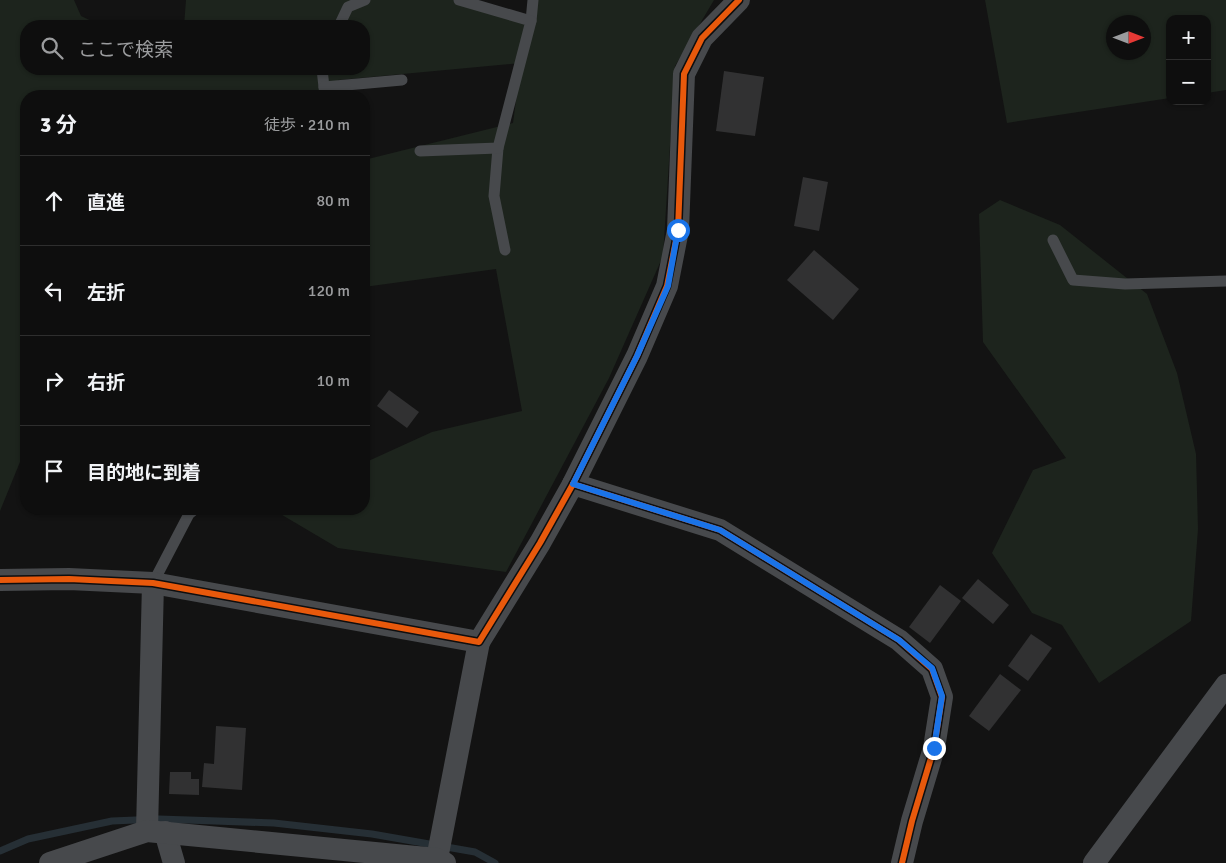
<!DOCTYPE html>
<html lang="ja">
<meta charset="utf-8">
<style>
body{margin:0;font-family:Signika,"Noto Sans JP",sans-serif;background:#1c1c1c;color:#f1f3f6}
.controls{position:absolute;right:15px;top:15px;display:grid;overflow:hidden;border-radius:10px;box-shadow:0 1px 4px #0004}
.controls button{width:45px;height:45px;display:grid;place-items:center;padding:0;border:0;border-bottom:1px solid #2e2e2e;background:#0e0e0e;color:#f1f3f6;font:25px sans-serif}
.compass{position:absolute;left:1106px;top:15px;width:45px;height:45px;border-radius:50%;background:#0e0e0e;box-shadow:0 1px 4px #0004;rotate:90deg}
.stop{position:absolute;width:15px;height:15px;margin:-11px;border:4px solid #1a73e8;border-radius:50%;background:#fff}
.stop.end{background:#1a73e8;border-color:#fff;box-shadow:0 1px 5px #0008}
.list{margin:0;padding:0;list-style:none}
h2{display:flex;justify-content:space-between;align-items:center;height:65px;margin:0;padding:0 20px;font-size:21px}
h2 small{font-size:16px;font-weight:400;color:#9b9c9e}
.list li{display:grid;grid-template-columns:32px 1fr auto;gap:15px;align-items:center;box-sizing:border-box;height:90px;padding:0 20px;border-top:1px solid #2e2e2e}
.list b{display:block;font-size:19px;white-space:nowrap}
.list em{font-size:16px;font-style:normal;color:#9b9c9e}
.icon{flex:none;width:28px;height:28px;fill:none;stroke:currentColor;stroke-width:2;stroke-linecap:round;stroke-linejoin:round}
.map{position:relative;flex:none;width:1226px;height:863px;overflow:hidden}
.search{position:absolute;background:#0e0e0e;box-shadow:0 1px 4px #0004;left:20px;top:20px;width:350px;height:55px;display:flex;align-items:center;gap:12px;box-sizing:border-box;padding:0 18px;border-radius:20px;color:#9b9c9e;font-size:19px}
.panel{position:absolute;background:#0e0e0e;box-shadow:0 1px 4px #0004;left:20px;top:90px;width:350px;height:425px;border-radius:20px}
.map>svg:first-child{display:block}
.green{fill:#1d241d;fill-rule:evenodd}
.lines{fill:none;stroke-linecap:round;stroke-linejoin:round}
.stream{stroke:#262f35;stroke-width:7}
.building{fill:#313132}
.service{stroke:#47494c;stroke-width:11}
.minor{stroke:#47494c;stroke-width:22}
.cycleway-casing{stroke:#0e0e0f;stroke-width:9}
.cycleway{stroke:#e8590c;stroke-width:6}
.route{stroke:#1a73e8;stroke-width:6}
</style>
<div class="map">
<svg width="1226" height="863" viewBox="0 0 1226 863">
<rect width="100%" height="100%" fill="#131313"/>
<g class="green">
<polygon points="0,0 74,0 81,16 102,26 26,26 26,69 364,69 364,26 184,26 186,0 459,0 526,19 529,0 714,0 675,66 663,256 609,378 506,572 338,548 272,509 364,509 364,463 432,432 522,411 496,269 364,287 364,160 513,123 521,63 338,80 334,96 26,96 26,396 22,457 0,511"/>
<path d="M 985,0 L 1226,0 L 1226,90 L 1207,93 L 1207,19 L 1170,19 L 1170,98 L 1007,123 ZM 1114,22 L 1144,22 L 1144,52 L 1114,52 Z"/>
<polygon points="1000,200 1060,225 1147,294 1177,373 1196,454 1198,529 1191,621 1099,683 1062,625 1032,613 992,553 1033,470 1066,458 983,342 979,214"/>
</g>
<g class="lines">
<polyline class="stream" points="0,851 28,839 112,821 159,819 274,823 372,834 475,852 495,863"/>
</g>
<g class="building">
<polygon points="724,71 764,77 755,136 716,131"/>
<polygon points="803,177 828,182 819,231 794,226"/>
<polygon points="814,250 859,289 833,320 787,280"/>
<polygon points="389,390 419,412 407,428 377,406"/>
<polygon points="978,579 1009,605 993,624 962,598"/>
<polygon points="940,585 961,601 930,643 909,627"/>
<polygon points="1031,634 1052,648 1028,681 1008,666"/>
<polygon points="1000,674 1021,690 989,731 969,716"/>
<polygon points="216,726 246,728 242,790 202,787 204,763 214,764"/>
<polygon points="170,772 191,772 191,779 199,779 199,795 169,794"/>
</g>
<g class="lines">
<g class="service">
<polyline points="531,21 533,0"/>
<polyline points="339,26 348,7 365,0"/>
<polyline points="322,69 325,96"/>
<polyline points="324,87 402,80"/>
<polyline points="498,148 494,196 505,250"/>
<polyline points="420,151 498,148 531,21 459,0"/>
<polyline points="1053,240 1073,280 1125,284 1226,281"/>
<polyline points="153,583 189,514 195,509"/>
</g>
<g class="minor">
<polyline points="573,484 720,530 899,640 932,669 942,697 934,748 912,821 902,863"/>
<polyline points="0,580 69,579 153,583 479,642 540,543 573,484 637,356 667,286 678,230 684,74 702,38 739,0"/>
<polyline points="147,831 153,583"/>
<polyline points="165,832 174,863"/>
<polyline points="437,859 479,642"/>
<polyline points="50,863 147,831 437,859 445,863"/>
<polyline points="1094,863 1226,685"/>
</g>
<g class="cycleway-casing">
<g id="cycleway">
<polyline points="573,484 720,530 899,640 932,669 942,697 934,748 912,821 902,863"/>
<polyline points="0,580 69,579 153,583 479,642 540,543 573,484 637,356 667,286 678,230 684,74 702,38 739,0"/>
</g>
</g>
<use href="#cycleway" class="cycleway"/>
</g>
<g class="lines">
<polyline class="route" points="678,230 668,286 637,356 573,484 720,530 899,640 932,668 942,696 934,748"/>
</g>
</svg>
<div class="controls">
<button>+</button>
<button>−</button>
</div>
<svg class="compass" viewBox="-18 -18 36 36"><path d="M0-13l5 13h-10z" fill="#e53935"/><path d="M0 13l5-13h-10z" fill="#9b9c9e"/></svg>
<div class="stop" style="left:678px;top:230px"></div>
<div class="stop end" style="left:934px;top:748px"></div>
<div class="search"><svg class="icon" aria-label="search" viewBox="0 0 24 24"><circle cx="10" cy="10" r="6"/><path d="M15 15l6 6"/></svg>ここで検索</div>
<section class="panel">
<h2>3 分<small>徒歩 · 210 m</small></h2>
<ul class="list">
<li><svg class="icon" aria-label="ahead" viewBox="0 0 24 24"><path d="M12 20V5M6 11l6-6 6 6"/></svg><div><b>直進</b></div><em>80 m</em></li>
<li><svg class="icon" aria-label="left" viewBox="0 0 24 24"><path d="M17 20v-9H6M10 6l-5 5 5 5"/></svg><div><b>左折</b></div><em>120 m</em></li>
<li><svg class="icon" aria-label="right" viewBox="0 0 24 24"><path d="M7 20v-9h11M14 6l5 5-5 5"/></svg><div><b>右折</b></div><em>10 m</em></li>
<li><svg class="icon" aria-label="arrive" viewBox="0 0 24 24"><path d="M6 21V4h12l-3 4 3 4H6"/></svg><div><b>目的地に到着</b></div></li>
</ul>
</section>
</div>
